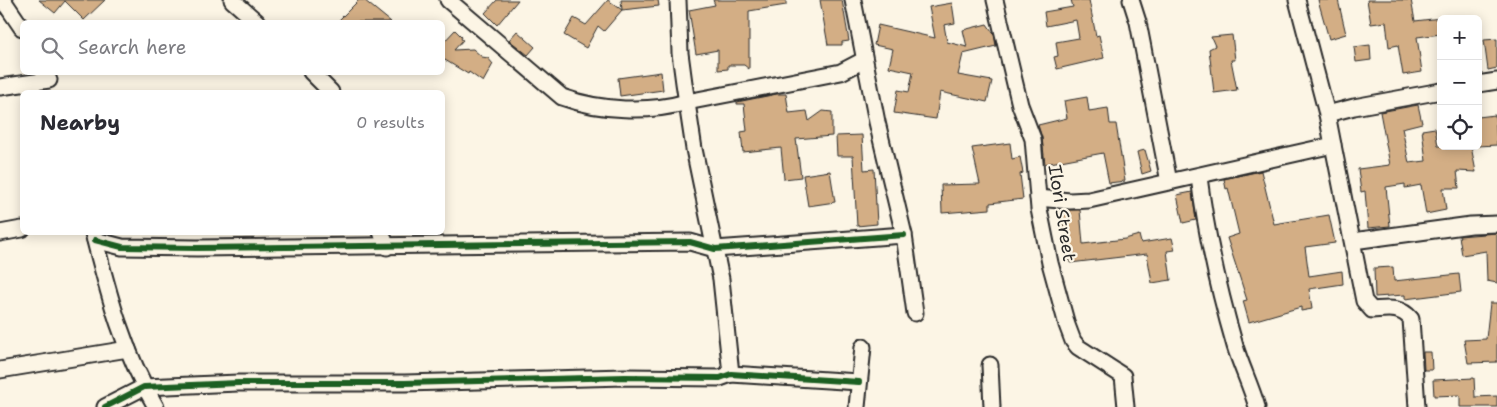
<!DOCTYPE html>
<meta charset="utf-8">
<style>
body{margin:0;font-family:"Shantell Sans",sans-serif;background:#f2f2f3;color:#2b2b33}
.controls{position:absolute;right:15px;top:15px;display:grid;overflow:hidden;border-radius:8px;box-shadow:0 2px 12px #0003}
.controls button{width:45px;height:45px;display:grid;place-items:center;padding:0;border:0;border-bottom:1px solid #e1e1e2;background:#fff;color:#2b2b33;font:25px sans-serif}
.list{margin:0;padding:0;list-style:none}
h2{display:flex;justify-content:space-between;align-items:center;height:65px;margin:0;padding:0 20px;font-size:21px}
h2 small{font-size:16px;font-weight:400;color:#7c7c81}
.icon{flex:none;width:28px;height:28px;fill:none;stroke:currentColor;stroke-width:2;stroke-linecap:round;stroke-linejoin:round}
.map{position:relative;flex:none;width:1497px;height:407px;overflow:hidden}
.search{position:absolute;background:#fff;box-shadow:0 2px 12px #0003;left:20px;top:20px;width:425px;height:55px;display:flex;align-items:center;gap:12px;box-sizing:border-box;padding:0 18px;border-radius:8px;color:#7c7c81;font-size:19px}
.panel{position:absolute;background:#fff;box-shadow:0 2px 12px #0003;left:20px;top:90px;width:425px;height:145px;border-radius:8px}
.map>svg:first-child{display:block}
.building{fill:#d3ae85;stroke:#2b2b2b}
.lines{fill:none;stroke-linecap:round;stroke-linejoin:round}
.minor-casing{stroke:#2b2b2b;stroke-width:19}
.minor{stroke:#fcf5e5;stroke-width:15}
.cycleway-casing{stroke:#fcf5e5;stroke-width:9}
.cycleway{stroke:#1b5e20;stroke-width:6}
.labels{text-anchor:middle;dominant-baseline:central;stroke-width:4.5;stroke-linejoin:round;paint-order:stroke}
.street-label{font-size:18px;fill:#2b2b2b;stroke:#fcf5e5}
</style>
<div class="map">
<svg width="1497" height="407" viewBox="0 0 1497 407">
<rect width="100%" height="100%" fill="#fcf5e5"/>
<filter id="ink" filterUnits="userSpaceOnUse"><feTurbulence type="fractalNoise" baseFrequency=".02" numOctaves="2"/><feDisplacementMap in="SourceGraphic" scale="10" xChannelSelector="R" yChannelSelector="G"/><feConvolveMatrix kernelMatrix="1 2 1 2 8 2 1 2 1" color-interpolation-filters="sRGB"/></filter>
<g filter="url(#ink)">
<g class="building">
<polygon points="39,0 105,0 84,20 65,1 55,13"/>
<polygon points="359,0 364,0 391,22 337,22"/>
<polygon points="497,0 518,0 497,25 485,13"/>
<polygon points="608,0 622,10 604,31 598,26 586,48 564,35 574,18 586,25"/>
<polygon points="621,0 658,0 659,6 622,10"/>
<polygon points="713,0 786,0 786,5 749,11 749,69 744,65 728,65 728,69 718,70 718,50 696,54 689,10 715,5"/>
<polygon points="820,0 842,0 849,41 842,42 842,45 828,45"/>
<polygon points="1071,0 1089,0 1096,36 1099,35 1104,58 1057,69 1054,57 1058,56 1056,42 1079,38 1076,20 1046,26 1044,12 1073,7"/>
<polygon points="1318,0 1338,0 1346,34 1329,39"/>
<polygon points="1367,0 1411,0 1415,21 1441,18 1441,34 1417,37 1422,72 1403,75 1398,45 1389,47 1386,22 1371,24"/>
<polygon points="952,3 955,23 944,25 947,42 967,47 963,30 987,24 994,34 996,46 963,54 958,75 992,81 987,102 940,92 936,119 894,113 898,90 909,92 913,72 889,67 893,49 874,45 878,25 935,38 929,7"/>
<polygon points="455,30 462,37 461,39 463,40 454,50 473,49 482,57 488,58 493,64 483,82 469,72 468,74 445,60 442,63 442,44"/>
<polygon points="517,31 535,47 528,55 509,40"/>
<polygon points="1232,35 1235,60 1231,60 1237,90 1214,93 1209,49 1215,46 1211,37"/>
<polygon points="1497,39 1497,68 1488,70 1484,40"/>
<polygon points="1370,45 1371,60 1356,62 1354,47"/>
<polygon points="661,72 663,90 620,96 618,78"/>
<polygon points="777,94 786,94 789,113 807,111 809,121 823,111 832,112 832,136 796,139 801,177 784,179 781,148 743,152 741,132 747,131 744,104 737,104 737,102"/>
<polygon points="1087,97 1089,111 1108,108 1110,124 1116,124 1125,181 1109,183 1103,153 1045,164 1042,138 1038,125 1067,118 1064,101"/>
<polygon points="1418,105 1422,123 1402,128 1409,163 1426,161 1422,130 1435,128 1438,146 1471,146 1476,172 1457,171 1459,188 1443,188 1446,210 1426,214 1421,185 1405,188 1405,184 1386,187 1390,226 1368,228 1365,191 1361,192 1358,169 1390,165 1380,112"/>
<polygon points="1495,115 1497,145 1478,146 1478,117"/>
<polygon points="862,135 864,170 874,169 877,224 857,226 853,156 837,156 836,136"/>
<polygon points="1010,143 1012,159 1020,157 1023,173 1020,174 1023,199 990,203 990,209 942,213 941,185 980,184 972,148"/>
<polygon points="1145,150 1151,171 1142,174 1137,152"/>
<polygon points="830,171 835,202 808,206 803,175"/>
<polygon points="1261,171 1274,224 1329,215 1335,243 1305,247 1309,276 1342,271 1343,284 1309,289 1312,309 1301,311 1301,307 1249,322 1243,301 1247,300 1227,238 1239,234 1228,188 1226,189 1224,179"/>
<polygon points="1192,192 1196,220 1183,223 1177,195"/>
<polygon points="1061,210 1080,210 1083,244 1125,239 1139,235 1141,243 1172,238 1175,250 1167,251 1171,280 1152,283 1147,254 1070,263 1067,231 1064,231"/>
<polygon points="1497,233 1497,283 1487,281 1486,251 1462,255 1459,236"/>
<polygon points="1393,267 1394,281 1459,274 1461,292 1405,299 1405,295 1375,297 1374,268"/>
<polygon points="1490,303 1497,303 1497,362 1468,363 1464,340 1486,339"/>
<polygon points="1423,352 1431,352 1432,370 1424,370"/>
<polygon points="1474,378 1475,397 1497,396 1497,407 1460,407 1460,395 1434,396 1433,380"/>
</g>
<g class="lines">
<g class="minor-casing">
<g id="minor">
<polyline points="3,0 22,28"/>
<polyline points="232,0 257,22"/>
<path d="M 448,0 L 562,97 C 600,111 649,113 687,102 L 841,72 L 864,60"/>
<polyline points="678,0 680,53 684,83 694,149 721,279 731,374"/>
<polyline points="853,0 877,122 904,235 915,313"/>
<polyline points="995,0 1020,105 1033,139 1039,209 1050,263 1067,325 1073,341 1078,347 1123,376 1126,407"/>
<polyline points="1131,0 1138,22 1169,182"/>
<polyline points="1297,0 1327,114"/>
<polyline points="311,72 331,92"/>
<polyline points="1478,84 1497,81"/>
<polyline points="0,87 49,80"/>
<polyline points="1333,145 1327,114 1354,107 1441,91"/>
<path d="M 1199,177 C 1206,233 1219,291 1235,346 C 1241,366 1251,386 1257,407"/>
<path d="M 1038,198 L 1070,201 L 1089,200 L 1333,145 L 1364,301 L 1372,310 C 1388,309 1400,306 1411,319 L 1417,407"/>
<polyline points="381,232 387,247"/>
<polyline points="0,233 22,229"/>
<path d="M 93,233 C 109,296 123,351 156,407"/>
<polyline points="95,240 122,247 197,248 690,242 715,249 904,235"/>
<polyline points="1353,241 1471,225 1497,224"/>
<polyline points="990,365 992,407"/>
<polyline points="0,370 128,349"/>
<polyline points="105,407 144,387 238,383 405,383 625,377 720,378 731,374 859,382"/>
<polyline points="857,407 863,347"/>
</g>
</g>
<use href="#minor" class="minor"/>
<g class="cycleway-casing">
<g id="cycleway">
<polyline points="95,240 122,247 197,248 690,242 715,249 904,235"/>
<polyline points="105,407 144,387 238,383 405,383 625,377 720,378 731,374 859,382"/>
</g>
</g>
<use href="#cycleway" class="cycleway"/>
</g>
</g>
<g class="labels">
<g class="street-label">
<text transform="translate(1062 213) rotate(81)">Ilori Street</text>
</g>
</g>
</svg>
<div class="controls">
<button>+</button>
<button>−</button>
<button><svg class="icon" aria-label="locate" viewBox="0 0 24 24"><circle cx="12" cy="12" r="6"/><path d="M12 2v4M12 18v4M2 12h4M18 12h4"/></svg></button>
</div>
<div class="search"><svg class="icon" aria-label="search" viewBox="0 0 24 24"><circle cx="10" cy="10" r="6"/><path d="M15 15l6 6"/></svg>Search here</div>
<section class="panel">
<h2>Nearby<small>0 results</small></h2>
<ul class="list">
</ul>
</section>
</div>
